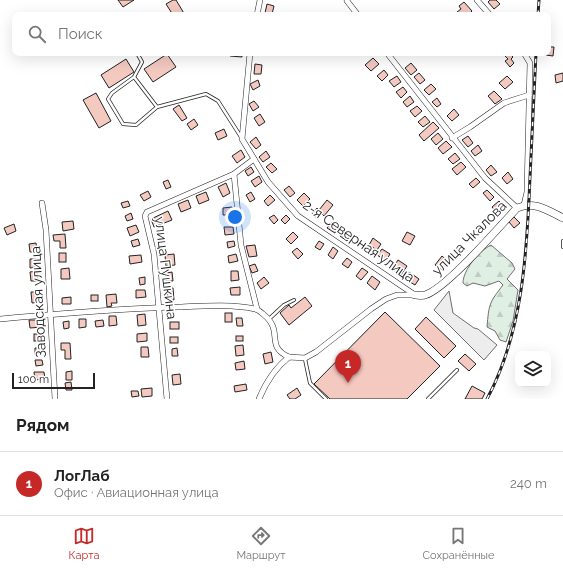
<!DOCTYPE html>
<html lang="ru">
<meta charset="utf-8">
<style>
body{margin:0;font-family:Raleway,sans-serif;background:#f2f2f2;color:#222}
.controls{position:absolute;right:12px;bottom:12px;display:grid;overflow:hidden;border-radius:8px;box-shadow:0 4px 16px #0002}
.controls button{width:36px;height:36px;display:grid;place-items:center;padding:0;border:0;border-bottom:1px solid #e0e0e0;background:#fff;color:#222;font:20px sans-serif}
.scale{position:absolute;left:12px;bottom:10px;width:83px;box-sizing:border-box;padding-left:4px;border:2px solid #222;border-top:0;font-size:11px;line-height:14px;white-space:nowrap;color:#222;-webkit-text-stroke:3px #fff;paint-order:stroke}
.you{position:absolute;left:235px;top:217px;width:14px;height:14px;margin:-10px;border:3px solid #fff;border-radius:50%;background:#1a73e8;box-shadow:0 0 0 6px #1a73e833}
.badge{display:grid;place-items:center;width:26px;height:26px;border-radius:50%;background:#c62828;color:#fff;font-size:13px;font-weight:700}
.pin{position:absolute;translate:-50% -33px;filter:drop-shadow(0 1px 2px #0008)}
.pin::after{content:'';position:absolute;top:21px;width:14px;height:12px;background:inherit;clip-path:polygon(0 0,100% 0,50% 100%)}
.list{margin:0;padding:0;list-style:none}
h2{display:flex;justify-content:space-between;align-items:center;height:52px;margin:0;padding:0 16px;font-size:17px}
h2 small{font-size:13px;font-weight:400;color:#767676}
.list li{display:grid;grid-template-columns:26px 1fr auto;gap:12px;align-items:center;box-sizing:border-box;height:64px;padding:0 16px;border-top:1px solid #e0e0e0}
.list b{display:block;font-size:15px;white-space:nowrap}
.list p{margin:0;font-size:13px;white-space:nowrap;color:#767676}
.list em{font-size:13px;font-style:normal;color:#767676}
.icon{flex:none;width:22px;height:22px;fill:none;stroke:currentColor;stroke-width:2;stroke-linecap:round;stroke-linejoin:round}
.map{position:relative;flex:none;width:563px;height:399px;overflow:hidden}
.search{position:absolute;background:#fff;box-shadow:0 4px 16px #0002;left:12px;right:12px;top:12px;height:44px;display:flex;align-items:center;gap:10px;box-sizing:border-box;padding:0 14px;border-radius:8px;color:#767676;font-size:15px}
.sheet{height:116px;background:#fff}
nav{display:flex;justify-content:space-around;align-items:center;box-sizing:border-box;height:56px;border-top:1px solid #e0e0e0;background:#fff;font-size:11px;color:#767676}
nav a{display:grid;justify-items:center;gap:2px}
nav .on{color:#c62828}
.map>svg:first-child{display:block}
.forest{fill:url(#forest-firs);stroke:#6f6f6f}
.parking{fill:#ededed;stroke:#6f6f6f}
.building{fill:#f3c9c0;stroke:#222}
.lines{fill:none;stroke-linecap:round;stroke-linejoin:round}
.lane-casing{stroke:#222;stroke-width:4}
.street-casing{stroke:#222;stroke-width:6}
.secondary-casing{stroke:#222;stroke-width:8}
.lane{stroke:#fff;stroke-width:2.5}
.street{stroke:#fff;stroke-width:5}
.secondary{stroke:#fff;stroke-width:7}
.rail-casing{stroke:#222;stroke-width:3}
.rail{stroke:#fff;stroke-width:1.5;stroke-dasharray:4.5;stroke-linecap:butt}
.labels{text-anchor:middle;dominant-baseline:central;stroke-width:3;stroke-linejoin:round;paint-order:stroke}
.street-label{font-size:14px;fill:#222;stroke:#fff}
</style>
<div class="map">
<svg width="563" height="399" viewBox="0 0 563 399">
<defs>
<pattern id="forest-firs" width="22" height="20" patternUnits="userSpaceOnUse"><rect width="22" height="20" fill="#e0efe3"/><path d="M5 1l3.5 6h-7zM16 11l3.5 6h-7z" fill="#c0cdc2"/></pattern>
</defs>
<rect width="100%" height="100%" fill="#fff"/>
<path class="forest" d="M 491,245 L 512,263 L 515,269 L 507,279 L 518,290 L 513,321 L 506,342 L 500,340 L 495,331 L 487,327 C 489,304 489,303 503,285 L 499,281 L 485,286 L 473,283 L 467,286 L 463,283 C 463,270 479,251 491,245 Z"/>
<polygon class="parking" points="449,291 453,313 474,328 478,329 497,345 484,360 434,310"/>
<g class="building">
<polygon points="118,0 134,0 123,7"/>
<polygon points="173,0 176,0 185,15 173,15 166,4"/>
<polygon points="490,0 496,0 500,4 494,9 488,2"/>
<polygon points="464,2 472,11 468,15 460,15 457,12 461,9 459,6"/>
<polygon points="267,4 274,6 272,14 265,13"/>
<polygon points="548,47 554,47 553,56 546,55"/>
<polygon points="230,53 242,53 242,57 230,56"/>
<polygon points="505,53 509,53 513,57 511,59 514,63 510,67 505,61 508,59 504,55"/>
<polygon points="167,54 176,67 153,82 144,69"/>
<polygon points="373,58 379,64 371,71 365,65"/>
<polygon points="126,59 134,72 109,88 101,75"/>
<polygon points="411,63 417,70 411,75 405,68"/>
<polygon points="255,64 262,65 261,74 254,74"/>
<polygon points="384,70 388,75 382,81 377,76"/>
<polygon points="419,73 425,80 420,84 414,77"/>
<polygon points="563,73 563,81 556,83 555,75"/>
<polygon points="397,76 401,82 394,87 389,81"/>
<polygon points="507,76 513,82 505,89 499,83"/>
<polygon points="258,80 260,86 253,90 250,84"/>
<polygon points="431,84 436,89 429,95 424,90"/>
<polygon points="403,87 407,92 401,98 396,92"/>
<polygon points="494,91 502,99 495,104 488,96"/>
<polygon points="96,93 111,121 99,128 83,100"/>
<polygon points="410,96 414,102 407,107 403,102"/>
<polygon points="437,98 441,104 437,107 432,102"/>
<polygon points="254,101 259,107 253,111 249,104"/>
<polygon points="179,105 187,118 182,121 173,109"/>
<polygon points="417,106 422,111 415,117 410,111"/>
<polygon points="454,109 459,115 452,121 447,116"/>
<polygon points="260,114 265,122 259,126 254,118"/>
<polygon points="425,116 430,122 423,127 418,122"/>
<polygon points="194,119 198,125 191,130 187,124"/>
<polygon points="433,122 439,128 424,141 419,135"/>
<polygon points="224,129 227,136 218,140 215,133"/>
<polygon points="438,133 443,139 436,145 431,139"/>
<polygon points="468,136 473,143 468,147 462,140"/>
<polygon points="256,137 261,145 256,149 250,142"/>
<polygon points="446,141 452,147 443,154 438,148"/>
<polygon points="478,145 482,151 475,156 471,151"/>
<polygon points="241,150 245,157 237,163 232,156"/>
<polygon points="266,151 270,157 263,162 259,157"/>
<polygon points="455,153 460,159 453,164 448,159"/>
<polygon points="461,162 466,167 457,175 452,169"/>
<polygon points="271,163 277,169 272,173 266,167"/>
<polygon points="491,165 497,172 491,176 486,170"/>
<polygon points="251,167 254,172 248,176 245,171"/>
<polygon points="508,172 513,179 507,184 502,178"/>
<polygon points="259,176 262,182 255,187 251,181"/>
<polygon points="476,178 480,182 473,188 469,184"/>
<polygon points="168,180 171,187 166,189 163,182"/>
<polygon points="226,183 230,193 223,197 218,187"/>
<polygon points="289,186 295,193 290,197 284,190"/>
<polygon points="487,190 494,197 490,201 483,193"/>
<polygon points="148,191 151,197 144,201 140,195"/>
<polygon points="206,192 209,200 199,204 196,196"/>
<polygon points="251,192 255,199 250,202 246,195"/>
<polygon points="304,193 310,199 303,206 297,200"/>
<polygon points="270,195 275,200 268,206 264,201"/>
<polygon points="188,200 191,208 181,212 178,204"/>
<polygon points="327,200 333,205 324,216 321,213 317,218 312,214 317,208 319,210"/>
<polygon points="128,201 130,206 123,208 121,203"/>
<polygon points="499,201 505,207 498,214 492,207"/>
<polygon points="232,207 233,215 223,215 223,208"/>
<polygon points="168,211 172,220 154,227 151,219"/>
<polygon points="131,213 133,219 127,221 125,216"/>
<polygon points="274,215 278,220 274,224 269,218"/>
<polygon points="286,215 290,219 285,224 281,220"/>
<polygon points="514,217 520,223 514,228 509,222"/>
<polygon points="73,221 74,229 63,231 62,222"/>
<polygon points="332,222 339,228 335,233 327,228"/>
<polygon points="14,224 16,231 7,235 4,228"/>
<polygon points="136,225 139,232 130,236 127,228"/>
<polygon points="224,227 233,227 234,234 225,235"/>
<polygon points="344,230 351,236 347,241 340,236"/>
<polygon points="293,232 298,237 291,244 286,239"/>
<polygon points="407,232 415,236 410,245 402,241"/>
<polygon points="65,234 66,248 60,248 60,241 54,241 53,235"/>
<polygon points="373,238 381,244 377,250 369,245"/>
<polygon points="138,239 140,245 133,247 131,241"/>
<polygon points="234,241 235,246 228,248 227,242"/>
<polygon points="319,241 324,244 320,250 315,247"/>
<polygon points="36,243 37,252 30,252 29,244"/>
<polygon points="255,245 257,256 249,257 246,246"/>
<polygon points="333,247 338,251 333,259 328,255"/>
<polygon points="297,248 303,254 298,259 292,252"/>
<polygon points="382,249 390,254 386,261 377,255"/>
<rect x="59" y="253" width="7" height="9"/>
<polygon points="174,254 175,265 166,266 165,255"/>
<polygon points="236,254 238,261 229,263 228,256"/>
<polygon points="141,255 142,262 130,264 129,256"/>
<polygon points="442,256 449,262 442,270 435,265"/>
<polygon points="347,258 352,262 348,268 342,264"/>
<polygon points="30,259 36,259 37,267 30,268"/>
<polygon points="398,260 407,266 401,275 392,269"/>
<polygon points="255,264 258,271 252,273 249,266"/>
<polygon points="69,268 70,279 61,279 61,269"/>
<polygon points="362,268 368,272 361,280 356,276"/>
<polygon points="37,271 38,281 31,281 30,272"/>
<polygon points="231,271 238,271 239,280 231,281"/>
<polygon points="172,272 173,281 166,281 166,273"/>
<polygon points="409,272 419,279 415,285 405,279"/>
<polygon points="372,276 380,282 375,290 367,283"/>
<polygon points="145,277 145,284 140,285 139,278"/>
<polygon points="264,277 269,283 261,289 257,283"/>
<polygon points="240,287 240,295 231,295 230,288"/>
<polygon points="173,288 174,300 168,301 167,289"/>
<polygon points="136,290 145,290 146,297 136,298"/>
<polygon points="31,292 39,292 40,302 32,303"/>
<polygon points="116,294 117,303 111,303 112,306 107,307 106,295"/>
<rect x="91" y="295" width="7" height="6"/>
<polygon points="71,297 71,304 62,304 62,298"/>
<polygon points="305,297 312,306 289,325 280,313 289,305 291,308"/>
<polygon points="385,312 440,366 407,399 330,399 314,384"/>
<rect x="225" y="313" width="7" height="9"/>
<polygon points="145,314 146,325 138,326 137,315"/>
<polygon points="109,316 116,316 117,325 109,326"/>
<polygon points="426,317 456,346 444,358 415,329"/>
<polygon points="236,318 242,318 243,326 237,326"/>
<polygon points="79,319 86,319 86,327 79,328"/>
<polygon points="29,320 41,320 42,327 30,328"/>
<polygon points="103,320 104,326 96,327 95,321"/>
<polygon points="69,321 69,328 64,329 63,322"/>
<rect x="170" y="322" width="9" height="7"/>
<polygon points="147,333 147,341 137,342 137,334"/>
<rect x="34" y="334" width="9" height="7"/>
<rect x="236" y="336" width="7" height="5"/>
<rect x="170" y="337" width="8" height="6"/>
<polygon points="61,343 70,343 71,359 65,359 65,350 61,350"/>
<polygon points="243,345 244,355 236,356 235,346"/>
<polygon points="141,347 148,347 149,357 141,357"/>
<polygon points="35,348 42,348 42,353 35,354"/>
<polygon points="177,348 178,356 172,356 172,349"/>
<polygon points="271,352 273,362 265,364 263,354"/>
<polygon points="465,354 476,364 469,371 458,361"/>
<polygon points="35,360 42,360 43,365 36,366"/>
<polygon points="244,361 245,369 236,370 235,363"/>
<polygon points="72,371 72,380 66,380 66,372"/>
<polygon points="34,372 44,372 45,379 35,380"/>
<polygon points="180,374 181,384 173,385 172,375"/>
<polygon points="71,382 72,390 66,390 65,383"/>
<polygon points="246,384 247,390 235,392 234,386"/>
<polygon points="472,386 485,393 482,399 465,399"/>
<polygon points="152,388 152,396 142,397 141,389"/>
<polygon points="297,388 301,395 295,399 290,399 287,395"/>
<polygon points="131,391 138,391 139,396 132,397"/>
</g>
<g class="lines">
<g class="lane-casing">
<g id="lane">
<polyline points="134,77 142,62 137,53"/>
<polyline points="157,107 134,77 112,93 108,99 123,124 136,125 157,107 206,94 218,101 241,137"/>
<polyline points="563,241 563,247"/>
<polyline points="269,319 284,305 294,300"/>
<polyline points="305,359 310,383 326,399"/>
<polyline points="428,399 457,370"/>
</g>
</g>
<g class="street-casing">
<g id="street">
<polyline points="477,0 490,15"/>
<polyline points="347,1 358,15"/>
<polyline points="257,15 260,0"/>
<polyline points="250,53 242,139 268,182 298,216 415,295"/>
<polyline points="387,53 485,178 517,208"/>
<polyline points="524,53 530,63 527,192 524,205"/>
<polyline points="452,138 470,127 504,103 529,95"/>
<polyline points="254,159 234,174 241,245 257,309"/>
<polyline points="42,203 46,230 55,399"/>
<path d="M 0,319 C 60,314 119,308 179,307 C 202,306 234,304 255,309 C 258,310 261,312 263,314 C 285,331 264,346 289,357"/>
<polyline points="167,399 154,254 145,216 147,212 234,174"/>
<path d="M 259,399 C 266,382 275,368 289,357 L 305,358 L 316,352 L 371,309 L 386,299 L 397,295 L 415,295"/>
</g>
</g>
<g class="secondary-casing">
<path id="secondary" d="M 415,295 C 418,295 422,296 425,295 C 446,289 499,227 517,208 C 535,201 547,210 563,218"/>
</g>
<use href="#lane" class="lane"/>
<use href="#street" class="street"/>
<use href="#secondary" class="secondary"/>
<g class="rail-casing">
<g id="rail">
<polyline points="538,15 539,0"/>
<path d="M 487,399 C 523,332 527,252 530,177 C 532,136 534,94 536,53"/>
</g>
</g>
<use href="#rail" class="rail"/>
</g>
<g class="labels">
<g class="street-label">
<text transform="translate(469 238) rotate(-45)">улица Чкалова</text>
<text transform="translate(359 241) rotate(35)">2-я Северная улица</text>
<text transform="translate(166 268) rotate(83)">улица Пушкина</text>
<text transform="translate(38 302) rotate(-93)">Заводская улица</text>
</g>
</g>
</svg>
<div class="controls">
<button><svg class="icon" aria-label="layers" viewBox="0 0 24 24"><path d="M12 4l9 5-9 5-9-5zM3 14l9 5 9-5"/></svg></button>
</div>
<div class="scale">100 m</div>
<div class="you"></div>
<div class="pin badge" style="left:348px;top:383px">1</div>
<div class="search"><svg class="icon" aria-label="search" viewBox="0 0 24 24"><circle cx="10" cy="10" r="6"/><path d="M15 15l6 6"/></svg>Поиск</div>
</div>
<section class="sheet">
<h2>Рядом<small></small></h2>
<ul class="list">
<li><span class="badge">1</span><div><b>ЛогЛаб</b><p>Офис · Авиационная улица</p></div><em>240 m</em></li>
</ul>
</section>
<nav>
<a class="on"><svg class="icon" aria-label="map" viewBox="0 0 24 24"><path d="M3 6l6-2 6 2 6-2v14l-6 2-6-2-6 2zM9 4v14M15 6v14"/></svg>Карта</a>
<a><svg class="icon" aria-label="directions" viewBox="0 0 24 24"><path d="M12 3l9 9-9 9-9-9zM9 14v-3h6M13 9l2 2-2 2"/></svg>Маршрут</a>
<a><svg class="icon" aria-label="saved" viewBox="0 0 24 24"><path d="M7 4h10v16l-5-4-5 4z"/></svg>Сохранённые</a>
</nav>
